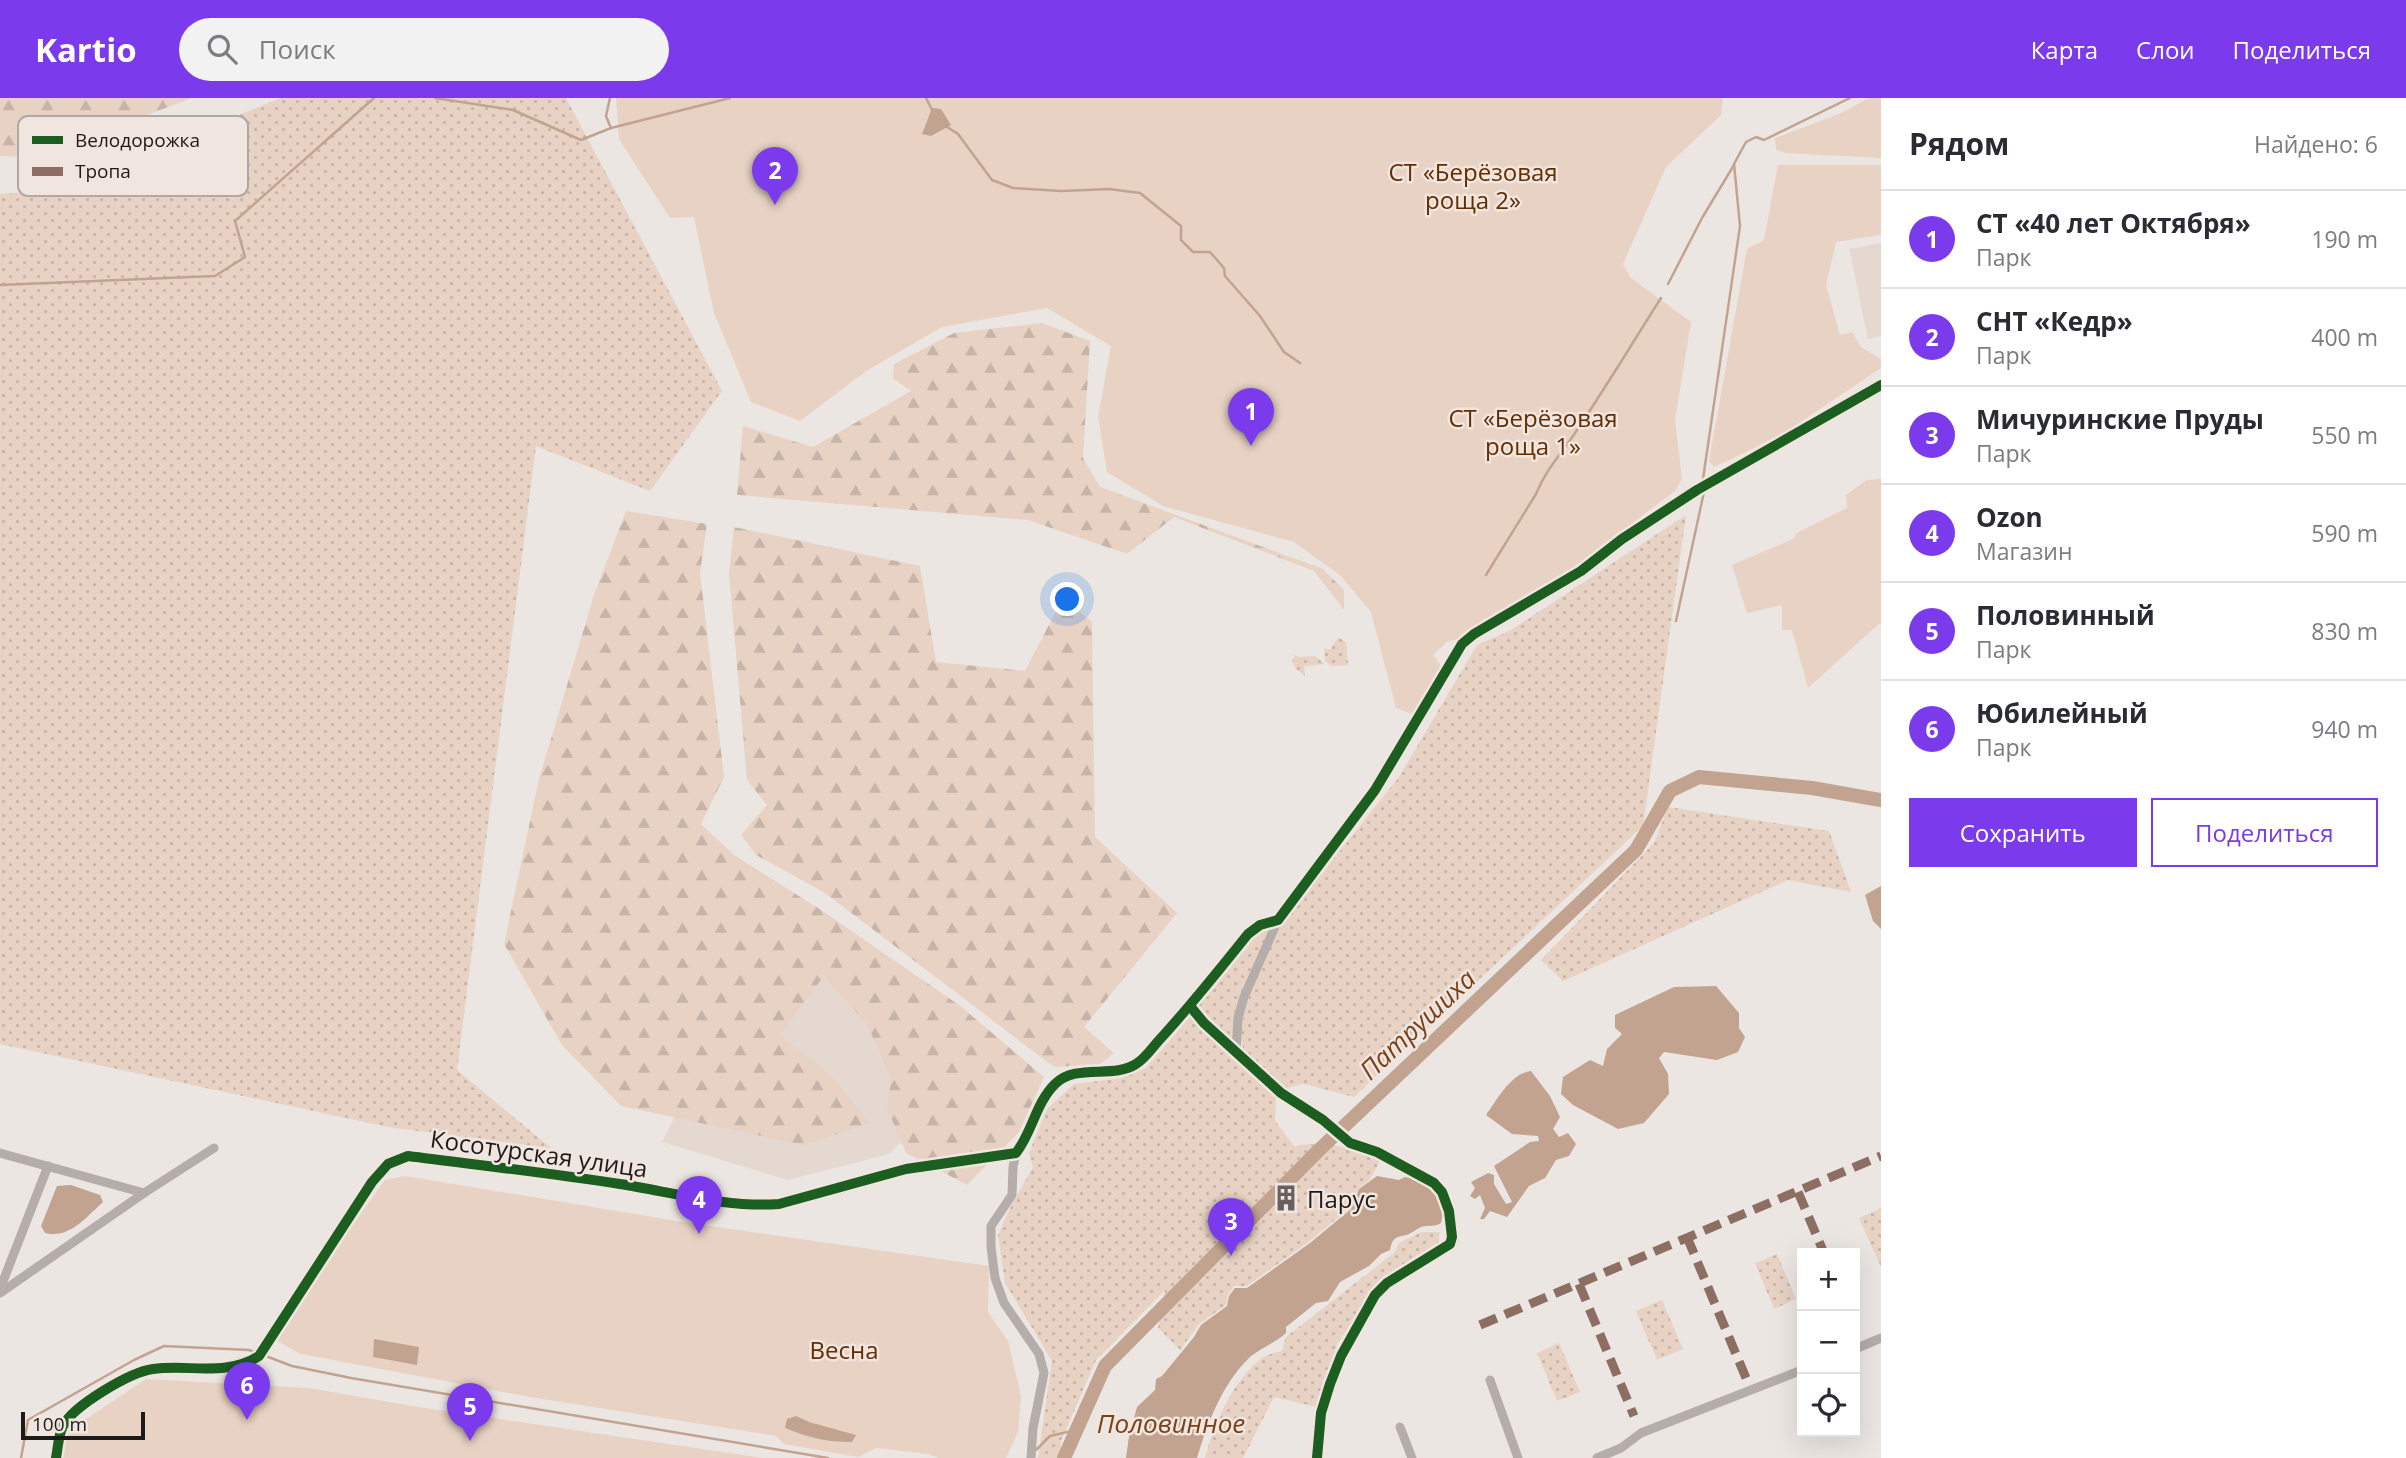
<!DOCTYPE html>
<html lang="ru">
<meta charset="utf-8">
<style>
body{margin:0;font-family:"Open Sans",sans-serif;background:#f2f2f3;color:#2b2b33}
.controls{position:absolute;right:21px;bottom:21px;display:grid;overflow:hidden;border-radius:0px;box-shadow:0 7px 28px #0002}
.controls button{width:63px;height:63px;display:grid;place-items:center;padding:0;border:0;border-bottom:2px solid #e1e1e2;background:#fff;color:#2b2b33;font:35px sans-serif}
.scale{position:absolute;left:21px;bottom:18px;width:124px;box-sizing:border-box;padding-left:7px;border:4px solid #1e1a18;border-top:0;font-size:19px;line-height:24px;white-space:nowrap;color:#1e1a18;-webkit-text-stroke:5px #f0e5df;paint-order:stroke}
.you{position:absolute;left:1068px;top:502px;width:24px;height:24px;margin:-18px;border:5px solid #fff;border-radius:50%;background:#1a73e8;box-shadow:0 0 0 10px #1a73e833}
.badge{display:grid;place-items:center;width:46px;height:46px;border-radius:50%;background:#7c3aed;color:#fff;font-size:23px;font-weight:700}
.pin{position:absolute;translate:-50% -58px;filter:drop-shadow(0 2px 4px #0008)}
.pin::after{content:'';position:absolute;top:37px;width:24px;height:21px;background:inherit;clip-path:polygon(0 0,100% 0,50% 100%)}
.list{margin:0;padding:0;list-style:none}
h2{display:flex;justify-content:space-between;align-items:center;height:91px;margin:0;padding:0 28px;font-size:30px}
h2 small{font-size:23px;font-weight:400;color:#7c7c81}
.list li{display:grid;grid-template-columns:46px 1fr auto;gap:21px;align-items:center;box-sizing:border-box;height:98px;padding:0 28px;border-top:2px solid #e1e1e2}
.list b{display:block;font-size:26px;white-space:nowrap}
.list p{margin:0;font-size:23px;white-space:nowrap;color:#7c7c81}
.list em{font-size:23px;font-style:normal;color:#7c7c81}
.actions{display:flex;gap:14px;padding:21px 28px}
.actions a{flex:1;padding:16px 0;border:2px solid #7c3aed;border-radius:0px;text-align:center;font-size:24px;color:#7c3aed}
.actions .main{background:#7c3aed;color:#fff}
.icon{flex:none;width:38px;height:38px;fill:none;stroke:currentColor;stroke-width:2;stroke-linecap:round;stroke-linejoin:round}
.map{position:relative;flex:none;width:1881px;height:1360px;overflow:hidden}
header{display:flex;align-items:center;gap:42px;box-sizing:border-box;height:98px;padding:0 35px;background:#7c3aed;color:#fff}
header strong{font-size:33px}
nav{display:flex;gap:38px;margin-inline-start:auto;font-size:24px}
.search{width:490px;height:63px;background:#f2f2f3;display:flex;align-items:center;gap:18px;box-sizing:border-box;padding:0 24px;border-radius:38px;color:#7c7c81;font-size:26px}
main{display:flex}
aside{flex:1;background:#fff}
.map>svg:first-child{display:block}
.built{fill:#e5d8d1}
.grass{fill:url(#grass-dots)}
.forest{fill:url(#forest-firs)}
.garden{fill:#e7d2c4}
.water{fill:#c2a390}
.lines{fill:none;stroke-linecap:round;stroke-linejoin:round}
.stream{stroke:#c2a390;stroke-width:2.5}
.river{stroke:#c2a390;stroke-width:14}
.street{stroke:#b4ada9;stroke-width:9}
.quiet{stroke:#8d6e63;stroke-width:9;stroke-dasharray:18 9;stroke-linecap:butt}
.cycleway-casing{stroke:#f0e5df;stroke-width:15}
.cycleway{stroke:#1b5e20;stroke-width:10}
.labels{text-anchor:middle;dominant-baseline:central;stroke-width:5;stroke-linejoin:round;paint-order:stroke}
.park-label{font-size:24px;fill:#642e00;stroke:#f0e5df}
.street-label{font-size:24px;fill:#1e1a18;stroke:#f0e5df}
.poi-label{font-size:24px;fill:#1e1a18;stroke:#f0e5df;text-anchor:start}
.water-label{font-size:26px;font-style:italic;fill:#794118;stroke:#f0e5df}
.key{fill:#f0e5df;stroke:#b1a8a3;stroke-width:2}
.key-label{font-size:19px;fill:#1e1a18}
</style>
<header>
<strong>Kartio</strong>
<div class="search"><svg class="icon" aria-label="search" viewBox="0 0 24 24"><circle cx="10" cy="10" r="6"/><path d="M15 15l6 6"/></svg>Поиск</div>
<nav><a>Карта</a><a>Слои</a><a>Поделиться</a></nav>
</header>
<main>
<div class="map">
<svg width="1881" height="1360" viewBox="0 0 1881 1360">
<defs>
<pattern id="grass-dots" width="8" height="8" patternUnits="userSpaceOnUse" patternTransform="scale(1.75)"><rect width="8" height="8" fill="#e7d2c4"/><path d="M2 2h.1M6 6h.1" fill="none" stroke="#c6b4a8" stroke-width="1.8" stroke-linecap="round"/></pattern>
<pattern id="forest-firs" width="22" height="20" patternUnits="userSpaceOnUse" patternTransform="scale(1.75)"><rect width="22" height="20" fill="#e7d2c4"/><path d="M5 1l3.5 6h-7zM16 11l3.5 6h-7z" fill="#c6b4a8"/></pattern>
</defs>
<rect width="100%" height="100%" fill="#ece6e3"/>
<g class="built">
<polygon points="1881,145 1881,238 1868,241 1849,151"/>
<polygon points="822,871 891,930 920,1026 889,1056 788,1082 662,1044 676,1016"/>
</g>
<g class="grass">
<polygon points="281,0 566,0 722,293 650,393 536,348 457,972 551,1050 388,1029 0,946 0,96 52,92"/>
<polygon points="1686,417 1643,728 1354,999 1304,986 1283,991 1244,955 1240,933 1245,907 1278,830 1399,679 1477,547 1511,532"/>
<polygon points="1339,539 1346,545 1348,567 1332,568 1325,563 1324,551 1330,551"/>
<polygon points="1295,557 1299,559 1315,558 1325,566 1304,568 1305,578 1296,571 1292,562"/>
<polygon points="1668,709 1829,733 1851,794 1788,782 1563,883 1541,862 1654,745"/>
<path d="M 1269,828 L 1269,835 L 1240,901 L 1234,945 C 1220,934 1198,922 1198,902 L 1252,835 L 1262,829 Z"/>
<path d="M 1191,918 L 1276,998 L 1275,1023 L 1295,1049 C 1305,1043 1342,1049 1355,1050 C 1364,1051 1373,1057 1381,1061 L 1370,1081 L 1358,1091 L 1350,1110 L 1307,1145 L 1247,1188 L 1234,1188 L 1228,1197 L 1226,1207 L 1199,1226 L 1180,1252 L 1158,1230 L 1165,1192 L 1096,1262 L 1061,1343 L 1061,1360 L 1038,1360 L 1052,1263 L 1005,1185 L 998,1137 L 1010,1110 L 1033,1069 L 1029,1055 L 1047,1011 L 1074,986 L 1122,980 L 1146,970 Z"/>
<polygon points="1881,1110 1881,1169 1859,1120"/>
<path d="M 1421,1134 L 1440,1134 L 1438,1147 L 1382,1181 L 1337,1246 L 1317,1309 L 1274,1299 L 1243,1360 L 1205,1360 C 1214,1326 1233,1282 1262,1260 C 1267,1256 1276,1255 1282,1253 L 1286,1239 L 1394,1155 L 1399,1145 Z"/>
<polygon points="1777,1156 1796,1201 1774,1211 1755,1165"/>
<polygon points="1662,1202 1683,1251 1657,1262 1636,1213"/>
<polygon points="1559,1245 1580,1294 1557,1303 1537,1255"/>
</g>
<g class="forest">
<polygon points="0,0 192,0 36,59 0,58"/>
<polygon points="1042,225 1090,243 1083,360 1100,389 1323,471 1344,492 1344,512 1314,473 1174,419 1127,456 1028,422 737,397 743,328 813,349 911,293 893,280 894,266 954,235"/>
<polygon points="626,413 707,426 700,475 724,679 701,726 734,757 821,812 959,907 1044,979 1019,1034 967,1087 906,1055 887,1010 891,981 867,926 824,878 780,937 830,976 870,1025 804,1047 621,1008 562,947 504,846 539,681 594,497"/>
<polygon points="734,429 920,468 936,564 1025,573 1063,500 1092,524 1095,739 1177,815 1084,929 1114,955 1100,966 1054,969 825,795 756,757 741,737 767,707 747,682 729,475"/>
</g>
<g class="garden">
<polygon points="616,0 1723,0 1721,17 1666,69 1623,166 1630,179 1691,224 1675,322 1682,381 1675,393 1573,470 1461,541 1448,543 1433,557 1443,570 1414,617 1396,610 1371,514 1340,477 1294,444 1163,408 1107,374 1098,319 1111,248 1047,210 942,229 866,273 800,323 751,304 714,215 694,119 670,120 619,41"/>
<polygon points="1869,0 1881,0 1881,60 1786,55 1776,52 1775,40 1839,16"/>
<polygon points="1778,67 1881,67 1881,137 1836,144 1826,187 1840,237 1852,234 1861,249 1881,261 1881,270 1781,337 1714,369 1709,363 1747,151 1764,142"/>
<polygon points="1881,381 1881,524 1808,590 1792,532 1782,532 1782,507 1747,515 1732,467 1793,441 1797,435 1847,410 1846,397 1867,382"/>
<polygon points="405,1078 689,1125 989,1168 988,1214 1008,1243 1021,1298 1018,1334 1006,1360 939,1360 928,1356 876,1350 858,1359 784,1346 776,1338 530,1299 301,1256 277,1243 356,1122 385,1082"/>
<polygon points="146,1281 309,1290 412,1308 763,1360 61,1360 65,1335"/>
</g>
<g class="water">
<polygon points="932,10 941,11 951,27 931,38 922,36"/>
<polygon points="1881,788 1881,831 1873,823 1865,797"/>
<polygon points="1716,888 1739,915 1739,930 1745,939 1738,954 1717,962 1664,954 1659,960 1668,976 1669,996 1644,1025 1618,1031 1573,1007 1561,996 1563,979 1590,962 1603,968 1607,951 1622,936 1615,930 1615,917 1674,889"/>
<path d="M 1531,973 L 1550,998 L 1560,1019 L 1553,1031 L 1559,1039 L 1568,1035 L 1576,1046 L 1569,1058 L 1556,1062 L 1545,1080 L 1529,1088 L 1507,1119 L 1490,1113 L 1484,1121 L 1480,1121 L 1485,1110 L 1480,1097 L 1475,1101 L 1470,1098 L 1475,1090 L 1471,1084 L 1488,1075 L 1494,1077 L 1494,1086 L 1506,1106 L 1512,1104 L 1494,1068 L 1530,1044 L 1539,1043 L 1538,1038 L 1512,1036 L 1486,1017 C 1497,1002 1511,975 1531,973 Z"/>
<path d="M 1377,1078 L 1399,1082 L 1405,1079 C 1427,1082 1447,1101 1441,1125 C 1435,1129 1432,1127 1425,1128 C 1419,1129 1415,1133 1409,1136 C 1397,1140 1393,1137 1390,1152 L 1381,1156 L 1369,1168 L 1340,1184 L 1328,1203 L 1316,1205 L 1286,1229 L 1286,1235 C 1275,1245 1262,1249 1250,1259 C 1222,1286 1208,1324 1197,1360 L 1126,1360 L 1129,1338 L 1137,1309 L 1155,1292 L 1156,1281 L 1162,1278 L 1194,1239 L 1201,1227 L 1227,1208 L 1229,1198 L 1235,1190 L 1247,1190 L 1310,1145 L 1351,1111 L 1359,1091 Z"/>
<path d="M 71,1087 L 100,1097 L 103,1104 C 86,1119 70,1141 45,1135 L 41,1128 L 57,1088 Z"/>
<polygon points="374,1241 419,1249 417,1267 373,1259"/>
<path d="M 796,1318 L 809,1324 L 856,1337 L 852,1344 C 826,1344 810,1340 785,1330 L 787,1321 Z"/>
</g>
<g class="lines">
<g class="stream">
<polyline points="435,0 513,12 581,42 611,30 730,0"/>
<polyline points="610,0 606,18 611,30"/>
<polyline points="926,0 932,12"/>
<polyline points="944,27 958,36 992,82 1013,90 1061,93 1109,91 1140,95 1181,128 1181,142 1193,154 1210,154 1224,170 1225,178 1260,218 1284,254 1300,265"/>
<polyline points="1668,186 1702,120 1734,67"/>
<polyline points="0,187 215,178 245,159 235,123 374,0"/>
<polyline points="1703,381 1740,128 1734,66 1746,44 1756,39 1764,42 1850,0"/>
<path d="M 1486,477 L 1536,396 C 1546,371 1563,354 1577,332 C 1606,289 1633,244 1661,200"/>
<polyline points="1676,523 1704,394"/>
<polyline points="263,1257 292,1268 351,1280 828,1360"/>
<polyline points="1036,1352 1050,1338 1076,1332"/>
<polyline points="21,1360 28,1322 134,1262 164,1248 249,1252 257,1255"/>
</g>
<polyline class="river" points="1064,1360 1105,1268 1318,1053 1636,752 1670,693 1699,679 1812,690 1881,702"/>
<g class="street">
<polyline points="1190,908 1204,925 1281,995 1323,1022 1350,1045 1377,1054 1434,1085 1442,1094 1449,1113 1452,1139 1450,1146 1387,1185 1375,1197 1341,1258 1330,1286 1321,1315 1317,1360"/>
<polyline points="1236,954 1238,920 1244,899 1278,822"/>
<polyline points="0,1055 144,1095"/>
<polyline points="1016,1055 1013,1069 1012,1097 991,1128 991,1149 995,1180 1004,1205 1039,1256 1044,1275 1033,1330 1031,1360"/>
<polyline points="0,1191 48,1068"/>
<polyline points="0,1195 144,1095 214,1050"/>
<polyline points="1855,1251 1881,1240"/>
<polyline points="1490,1282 1518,1360"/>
<polyline points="1400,1329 1412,1360"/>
<path d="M 56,1360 C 58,1350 58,1338 63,1328 C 73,1308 130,1274 153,1271 C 189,1266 226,1279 259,1258 L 372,1084 L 388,1066 L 408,1058 C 478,1067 549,1075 620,1086 C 671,1094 727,1110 779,1106 L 906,1071 L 1016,1055 C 1033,1033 1035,1006 1055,986 C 1076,965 1113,981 1136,966 C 1146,960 1154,947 1162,939 C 1192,906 1220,871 1248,836 L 1260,827 L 1278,822 L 1375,692 L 1462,546 L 1474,536 L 1581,473 L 1622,441 L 1697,392 L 1881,287"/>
<polyline points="1597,1360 1621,1350 1641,1335 1802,1272"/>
</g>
<g class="quiet">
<polyline points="1798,1094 1824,1155"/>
<polyline points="1687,1139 1746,1280"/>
<polyline points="1579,1186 1634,1318"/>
<polyline points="1480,1227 1881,1058"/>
<polyline points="1855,1227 1855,1228"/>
</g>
<g class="cycleway-casing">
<g id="cycleway">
<polyline points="1190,908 1204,925 1281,995 1323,1022 1350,1045 1377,1054 1434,1085 1442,1094 1449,1113 1452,1139 1450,1146 1387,1185 1375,1197 1341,1258 1330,1286 1321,1315 1317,1360"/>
<path d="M 56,1360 C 58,1350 58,1338 63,1328 C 73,1308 130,1274 153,1271 C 189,1266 226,1279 259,1258 L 372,1084 L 388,1066 L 408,1058 C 478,1067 549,1075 620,1086 C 671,1094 727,1110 779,1106 L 906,1071 L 1016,1055 C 1033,1033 1035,1006 1055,986 C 1076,965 1113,981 1136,966 C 1146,960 1154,947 1162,939 C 1192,906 1220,871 1248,836 L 1260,827 L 1278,822 L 1375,692 L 1462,546 L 1474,536 L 1581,473 L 1622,441 L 1697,392 L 1881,287"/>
</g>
</g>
<use href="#cycleway" class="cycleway"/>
</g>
<defs>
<g id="building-bare" transform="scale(2.1)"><path d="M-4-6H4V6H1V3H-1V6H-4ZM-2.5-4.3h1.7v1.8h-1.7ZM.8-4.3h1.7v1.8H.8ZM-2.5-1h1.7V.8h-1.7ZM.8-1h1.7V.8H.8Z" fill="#66615f" stroke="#f0e5df" stroke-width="2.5" paint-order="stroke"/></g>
</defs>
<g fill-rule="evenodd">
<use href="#building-bare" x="1286" y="1100"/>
</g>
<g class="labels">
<g class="park-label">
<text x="1473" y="73">СТ «Берёзовая<tspan x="1473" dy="28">роща 2»</tspan></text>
<text x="1533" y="319">СТ «Берёзовая<tspan x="1533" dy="28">роща 1»</tspan></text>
<text x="844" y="1251">Весна</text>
</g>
<g class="street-label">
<text transform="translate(539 1055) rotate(8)">Косотурская улица</text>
</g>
<g class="poi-label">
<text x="1307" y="1100">Парус</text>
</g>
<g class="water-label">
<text transform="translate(1417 926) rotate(-43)">Патрушиха</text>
<text x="1171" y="1325">Половинное</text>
</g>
</g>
<rect x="18" y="18" width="230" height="80" rx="10" class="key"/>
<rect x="32" y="38" width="31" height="8" fill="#1b5e20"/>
<rect x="32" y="69" width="31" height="9" fill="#8d6e63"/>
<g class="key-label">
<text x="75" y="49">Велодорожка</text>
<text x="75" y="80">Тропа</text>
</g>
</svg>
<div class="controls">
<button>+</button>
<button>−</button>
<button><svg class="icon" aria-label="locate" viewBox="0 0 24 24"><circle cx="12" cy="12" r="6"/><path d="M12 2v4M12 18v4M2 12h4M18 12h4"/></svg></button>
</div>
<div class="scale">100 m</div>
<div class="you"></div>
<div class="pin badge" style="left:1251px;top:348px">1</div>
<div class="pin badge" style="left:775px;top:107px">2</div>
<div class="pin badge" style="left:1231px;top:1158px">3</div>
<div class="pin badge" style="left:699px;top:1136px">4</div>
<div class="pin badge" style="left:470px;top:1343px">5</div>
<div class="pin badge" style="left:247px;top:1322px">6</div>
</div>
<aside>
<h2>Рядом<small>Найдено: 6</small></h2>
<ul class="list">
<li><span class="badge">1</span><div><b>СТ «40 лет Октября»</b><p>Парк</p></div><em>190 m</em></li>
<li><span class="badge">2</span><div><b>СНТ «Кедр»</b><p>Парк</p></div><em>400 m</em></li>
<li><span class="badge">3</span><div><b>Мичуринские Пруды</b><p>Парк</p></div><em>550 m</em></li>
<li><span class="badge">4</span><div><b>Ozon</b><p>Магазин</p></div><em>590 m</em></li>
<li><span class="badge">5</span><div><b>Половинный</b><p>Парк</p></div><em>830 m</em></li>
<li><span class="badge">6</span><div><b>Юбилейный</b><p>Парк</p></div><em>940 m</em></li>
</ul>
<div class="actions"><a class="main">Сохранить</a><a>Поделиться</a></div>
</aside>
</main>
